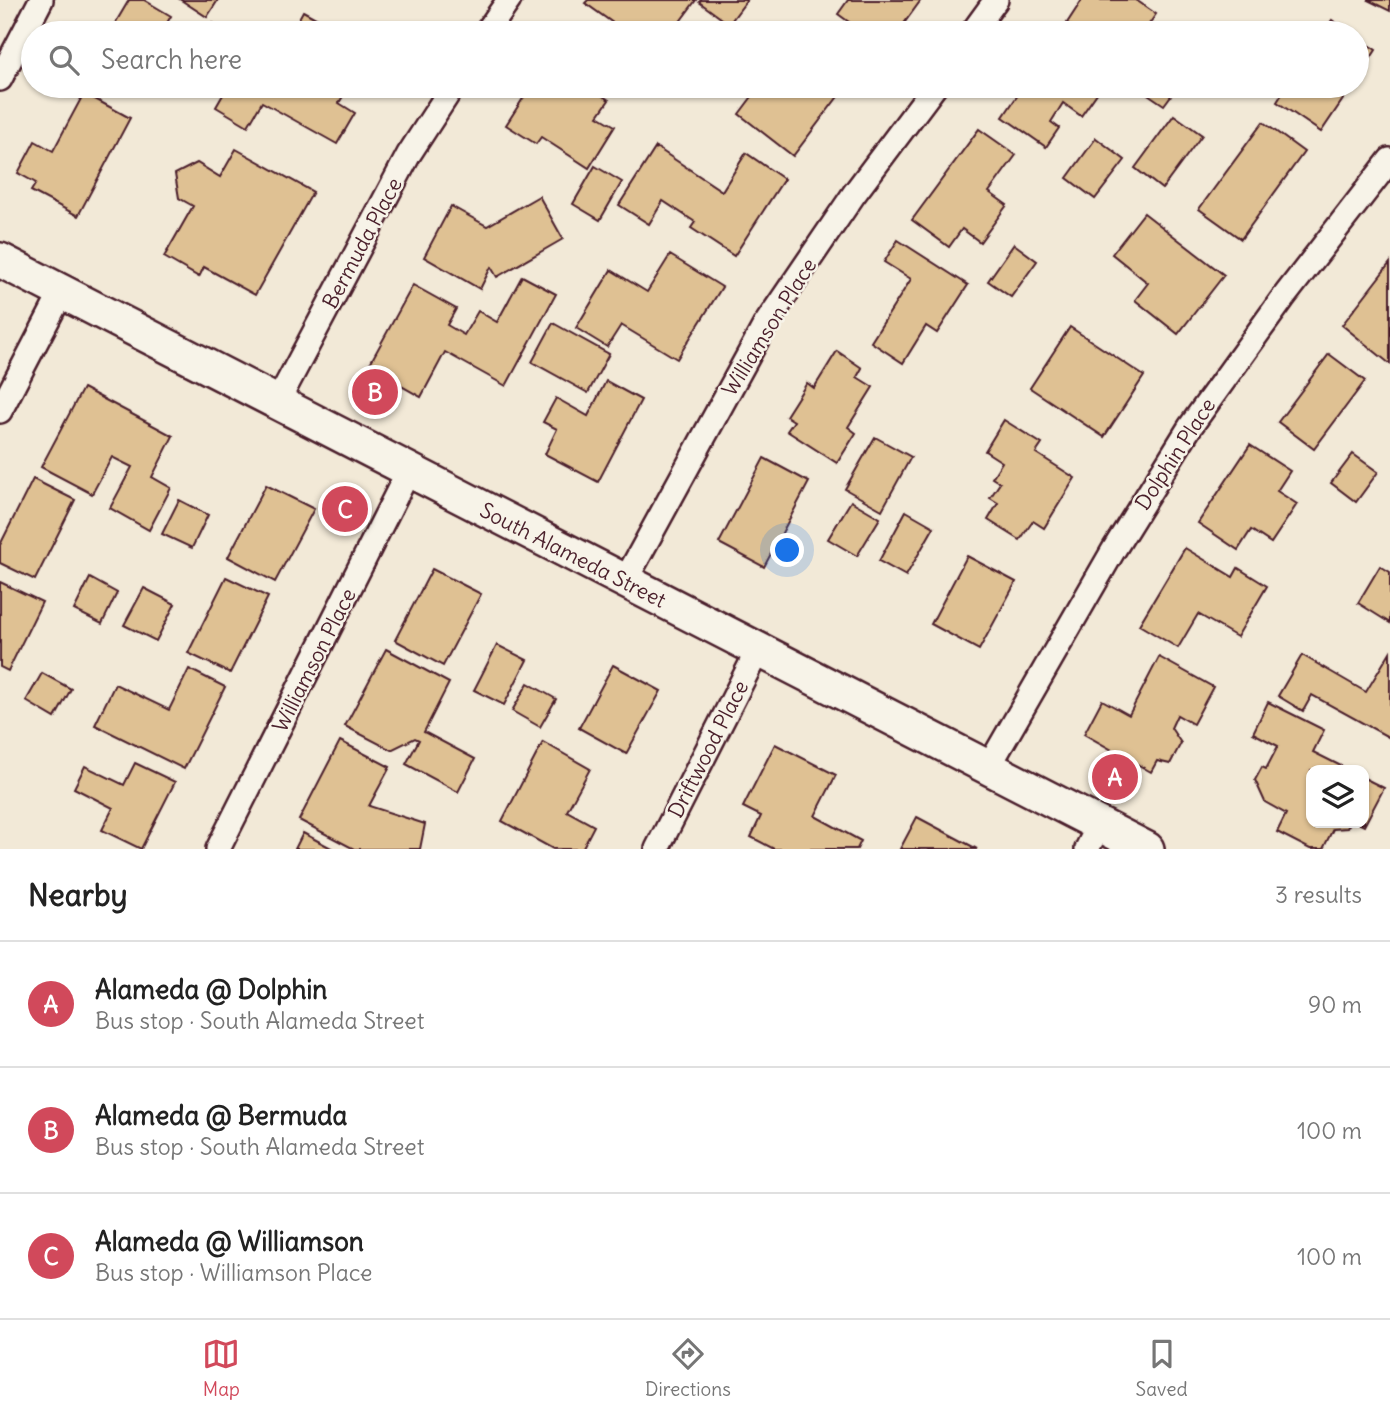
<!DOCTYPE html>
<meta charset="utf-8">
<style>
body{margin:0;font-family:Delius,sans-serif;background:#f6f6f6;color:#222}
.controls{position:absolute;right:21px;bottom:21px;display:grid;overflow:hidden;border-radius:14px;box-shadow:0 2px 5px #0004}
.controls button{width:63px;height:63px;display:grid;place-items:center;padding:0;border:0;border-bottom:2px solid #e0e0e0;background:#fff;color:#222;font:35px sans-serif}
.you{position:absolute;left:788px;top:551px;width:24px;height:24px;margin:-18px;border:5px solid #fff;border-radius:50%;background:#1a73e8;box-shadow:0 0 0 10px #1a73e833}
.badge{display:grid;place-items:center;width:46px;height:46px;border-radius:50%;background:#d1495b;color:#fff;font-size:23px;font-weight:700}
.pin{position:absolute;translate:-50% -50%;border:4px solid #fff;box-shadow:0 2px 7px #0006}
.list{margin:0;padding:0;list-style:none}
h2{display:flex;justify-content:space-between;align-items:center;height:91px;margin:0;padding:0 28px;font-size:30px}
h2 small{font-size:23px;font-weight:400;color:#767676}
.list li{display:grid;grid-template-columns:46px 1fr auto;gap:21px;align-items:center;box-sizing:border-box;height:126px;padding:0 28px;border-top:2px solid #e0e0e0}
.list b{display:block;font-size:26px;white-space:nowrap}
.list p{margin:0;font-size:23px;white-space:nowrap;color:#767676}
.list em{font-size:23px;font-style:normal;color:#767676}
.icon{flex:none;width:38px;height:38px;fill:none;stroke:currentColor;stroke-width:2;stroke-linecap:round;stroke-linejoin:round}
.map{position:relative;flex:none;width:1390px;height:849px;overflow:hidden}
.search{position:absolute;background:#fff;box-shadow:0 2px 5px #0004;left:21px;right:21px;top:21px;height:77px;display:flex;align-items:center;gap:18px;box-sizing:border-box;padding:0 24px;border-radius:38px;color:#767676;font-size:26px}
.sheet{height:469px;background:#fff}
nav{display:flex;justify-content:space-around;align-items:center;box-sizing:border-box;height:98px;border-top:2px solid #e0e0e0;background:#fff;font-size:19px;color:#767676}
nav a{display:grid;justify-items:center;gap:4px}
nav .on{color:#d1495b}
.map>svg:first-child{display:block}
.building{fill:#dfc193;stroke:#4a1f2b;stroke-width:2}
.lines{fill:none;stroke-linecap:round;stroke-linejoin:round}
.street-casing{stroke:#4a1f2b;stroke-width:28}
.secondary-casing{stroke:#4a1f2b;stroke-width:38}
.street{stroke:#f7f3e8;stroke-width:23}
.secondary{stroke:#f7f3e8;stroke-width:33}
.labels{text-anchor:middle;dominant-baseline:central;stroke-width:5;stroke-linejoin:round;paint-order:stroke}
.street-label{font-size:21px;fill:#4a1f2b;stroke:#f7f3e8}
</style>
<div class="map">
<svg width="1390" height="849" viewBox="0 0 1390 849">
<rect width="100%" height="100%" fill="#f2e9d7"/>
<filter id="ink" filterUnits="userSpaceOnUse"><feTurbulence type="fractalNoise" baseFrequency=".0143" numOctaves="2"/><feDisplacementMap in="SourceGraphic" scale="14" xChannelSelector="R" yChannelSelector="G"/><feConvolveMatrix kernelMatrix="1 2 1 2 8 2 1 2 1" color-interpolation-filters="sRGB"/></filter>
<g filter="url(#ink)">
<g class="building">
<polygon points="129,0 144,0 171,16 161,33 97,33 101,26 110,32"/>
<polygon points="181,0 218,0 207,17"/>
<polygon points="588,0 696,0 673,31 676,33 627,33 585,3"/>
<polygon points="701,0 747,0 729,24 699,2"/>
<polygon points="848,0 921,0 897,33 864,33 838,14"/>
<polygon points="1082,0 1136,0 1156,14 1143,33 1083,33 1067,23"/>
<polygon points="1368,0 1390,0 1390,11"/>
<polygon points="303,11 343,33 291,33"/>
<polygon points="1332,20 1351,33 1323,33"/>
<polygon points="213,23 230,33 207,33"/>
<polygon points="1357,37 1376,50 1357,79"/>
<polygon points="228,86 268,88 269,86 349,86 339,103 355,113 337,144 262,102 248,126 216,107"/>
<polygon points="531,86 598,86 595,91 609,100 598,116 615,126 589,168 541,137 536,144 506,125"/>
<polygon points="760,86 846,86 793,156 739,114"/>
<polygon points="1024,86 1102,86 1081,116 1063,103 1051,122 1059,128 1046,147 1003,117"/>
<polygon points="1136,86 1178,86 1164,105"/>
<polygon points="1287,86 1352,86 1321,132 1277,102"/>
<polygon points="84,93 130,118 78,216 31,191 36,183 18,173 35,141 53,151"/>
<polygon points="1174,115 1202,135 1162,189 1135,168"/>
<polygon points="1263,122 1304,152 1241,239 1199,209"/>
<polygon points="979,129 1016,155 989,192 1007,205 980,242 962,229 949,247 912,220"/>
<polygon points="1096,138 1125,160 1095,199 1067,178"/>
<polygon points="656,147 722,191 746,153 784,179 734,256 691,228 695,222 663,201 649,224 619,205"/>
<polygon points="236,149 313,192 255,295 204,267 199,277 164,257 193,206 179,198 175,174 197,163 220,177"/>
<polygon points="595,166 622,182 600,220 573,204"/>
<polygon points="539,196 563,239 497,277 491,267 480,289 424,257 451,206 487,226"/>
<polygon points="1144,213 1224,275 1178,334 1135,300 1148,283 1112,254"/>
<polygon points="898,240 968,285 937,333 926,326 903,363 871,342 911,279 884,262"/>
<polygon points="1014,244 1037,261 1011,297 988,281"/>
<polygon points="670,255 722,287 677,359 621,325 607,347 576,328 611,270 647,292"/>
<polygon points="1390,263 1390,364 1342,325"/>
<polygon points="522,276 556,294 506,386 445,352 421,397 368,367 413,285 456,309 447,325 464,335 478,311 497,322"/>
<polygon points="553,323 609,354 588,393 532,362"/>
<polygon points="1070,327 1144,376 1104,437 1030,388"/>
<polygon points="837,351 862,368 857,377 873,387 848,427 856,433 837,463 787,431 794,421 786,416 807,383 814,388"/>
<polygon points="1329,354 1365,381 1314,449 1278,422"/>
<polygon points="606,381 641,400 598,482 545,454 557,429 543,422 556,398 588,416"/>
<polygon points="83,388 173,436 152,477 171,488 149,530 110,508 132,467 112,457 92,494 41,467"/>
<polygon points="1004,420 1042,444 1036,453 1075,478 1044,528 1033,521 1020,540 988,520 998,503 990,498 1000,483 992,478 1002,462 985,451"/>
<polygon points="875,437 911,457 882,510 845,489"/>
<polygon points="1250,445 1290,471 1277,491 1297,504 1271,543 1251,530 1238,550 1198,523"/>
<polygon points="1353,454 1378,472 1356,502 1331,483"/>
<polygon points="764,458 809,482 764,567 719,543"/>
<polygon points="33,479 75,500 35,580 0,563 0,545"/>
<polygon points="266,485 314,509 275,582 228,557"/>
<polygon points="179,500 208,515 192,548 162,534"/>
<polygon points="851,501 880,518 857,556 828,539"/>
<polygon points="906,511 934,527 906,576 879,561"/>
<polygon points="1185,548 1233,577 1238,568 1267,586 1237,637 1198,614 1178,648 1139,625"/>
<polygon points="967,556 1016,582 979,650 931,624"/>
<polygon points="1380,566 1390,572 1390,623 1358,603"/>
<polygon points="432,569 481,594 443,666 395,640"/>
<polygon points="226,577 268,597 230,673 188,653"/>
<polygon points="90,578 117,593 102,624 74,610"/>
<polygon points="0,582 42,602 8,671 0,667"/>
<polygon points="144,588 175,604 156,641 124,625"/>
<polygon points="497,645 527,660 504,705 474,690"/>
<polygon points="386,649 449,683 424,732 475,759 458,792 406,764 419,740 415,738 391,750 345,726"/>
<polygon points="1390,652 1390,738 1312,695 1303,711 1278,696 1302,655 1366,692"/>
<polygon points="1159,657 1213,687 1193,724 1177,715 1171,728 1181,743 1170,764 1157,761 1151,772 1084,734 1102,700 1129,715"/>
<polygon points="613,665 661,691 626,754 579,728"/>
<polygon points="189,669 225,687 184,769 95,725 115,684 169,710"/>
<polygon points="42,673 71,689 55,718 26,701"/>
<polygon points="528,683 556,699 540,727 512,711"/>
<polygon points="1268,702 1324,730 1313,752 1349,770 1311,770 1311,823 1350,823 1347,828 1333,829 1323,849 1310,849 1277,832 1286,814 1265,802 1255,780 1262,767 1266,769 1278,746 1253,733"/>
<polygon points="340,741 390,767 369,806 425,824 420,849 354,849 299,820"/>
<polygon points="543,742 590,769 567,811 594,826 582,849 553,849 502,821"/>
<polygon points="775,744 836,775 815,816 861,841 857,849 774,849 751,837 761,816 743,807"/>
<polygon points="135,763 175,782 141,849 102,830 113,808 74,788 85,766 124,785"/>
<polygon points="1364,778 1384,788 1364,826 1358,823 1364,823"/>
<polygon points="917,817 977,849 900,849"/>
<polygon points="303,833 333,849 295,849"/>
</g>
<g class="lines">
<g class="street-casing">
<g id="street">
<polyline points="486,33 509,0"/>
<polyline points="972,33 996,0"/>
<polyline points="0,79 41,0"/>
<polyline points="277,403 409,154 453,86"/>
<polyline points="0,411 62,292"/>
<polyline points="625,581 765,325 854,194 935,86"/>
<polyline points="988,768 1113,551 1190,427 1283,298 1390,160"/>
<polyline points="218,849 409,470"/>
<polyline points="657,849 758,650"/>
<polyline points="1087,849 1099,825"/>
</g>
</g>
<g class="secondary-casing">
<polyline id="secondary" points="0,260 1147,849"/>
</g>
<use href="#street" class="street"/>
<use href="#secondary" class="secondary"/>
</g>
</g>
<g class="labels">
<g class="street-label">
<text transform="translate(362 243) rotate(-62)">Bermuda Place</text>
<text transform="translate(769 327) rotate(-58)">Williamson Place</text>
<text transform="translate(1175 454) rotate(-57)">Dolphin Place</text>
<text transform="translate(573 555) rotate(27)">South Alameda Street</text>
<text transform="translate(314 660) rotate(-63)">Williamson Place</text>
<text transform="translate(708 749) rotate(-63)">Driftwood Place</text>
</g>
</g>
</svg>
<div class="controls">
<button><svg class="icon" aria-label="layers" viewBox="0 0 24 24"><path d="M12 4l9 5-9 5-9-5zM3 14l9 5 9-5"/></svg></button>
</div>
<div class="you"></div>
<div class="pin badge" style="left:1115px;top:777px">A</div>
<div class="pin badge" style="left:375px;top:392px">B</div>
<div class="pin badge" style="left:345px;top:509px">C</div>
<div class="search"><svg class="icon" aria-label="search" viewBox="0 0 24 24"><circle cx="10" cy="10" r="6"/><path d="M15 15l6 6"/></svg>Search here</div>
</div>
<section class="sheet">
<h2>Nearby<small>3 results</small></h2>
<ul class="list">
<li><span class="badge">A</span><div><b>Alameda @ Dolphin</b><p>Bus stop · South Alameda Street</p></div><em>90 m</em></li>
<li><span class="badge">B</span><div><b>Alameda @ Bermuda</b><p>Bus stop · South Alameda Street</p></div><em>100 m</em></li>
<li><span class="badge">C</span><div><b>Alameda @ Williamson</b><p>Bus stop · Williamson Place</p></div><em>100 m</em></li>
</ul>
</section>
<nav>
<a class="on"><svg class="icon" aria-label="map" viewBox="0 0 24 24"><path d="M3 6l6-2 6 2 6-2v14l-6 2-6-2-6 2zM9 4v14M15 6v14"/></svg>Map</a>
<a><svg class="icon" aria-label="directions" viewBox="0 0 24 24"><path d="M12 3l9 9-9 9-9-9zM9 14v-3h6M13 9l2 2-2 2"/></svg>Directions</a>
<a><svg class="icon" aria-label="saved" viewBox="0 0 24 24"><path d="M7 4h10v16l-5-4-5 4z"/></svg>Saved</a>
</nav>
